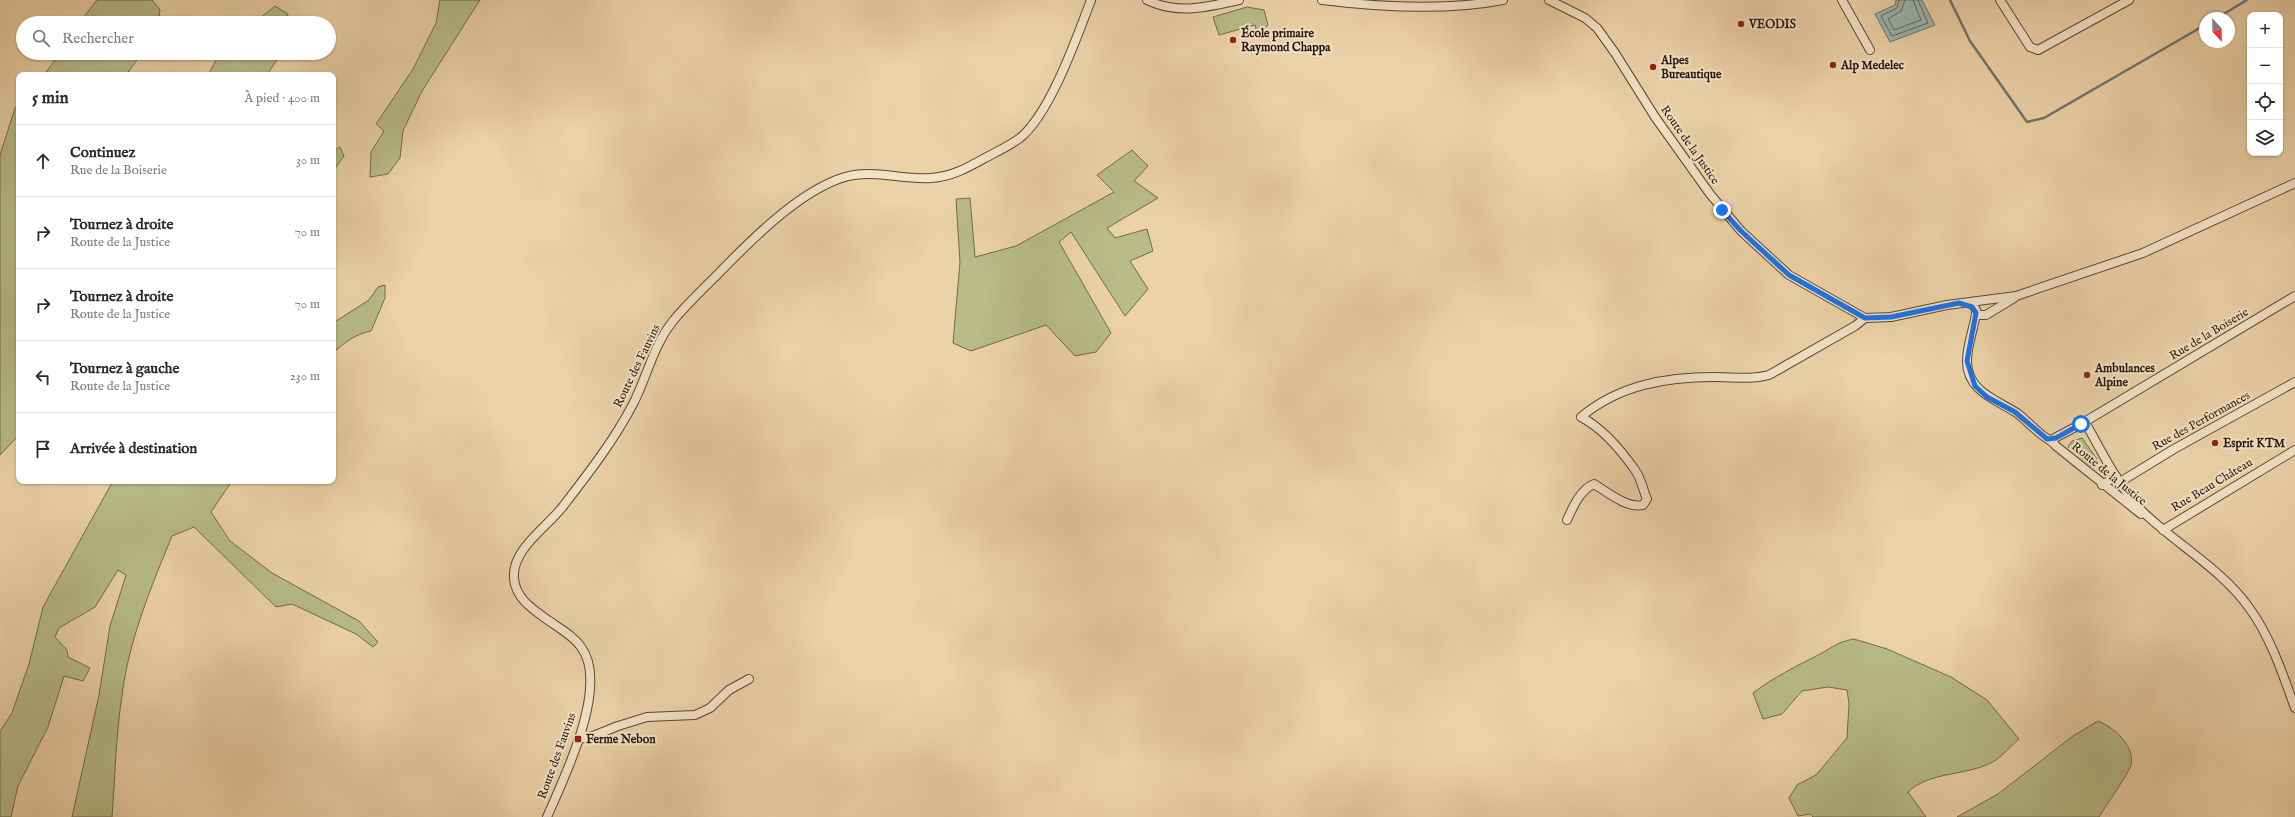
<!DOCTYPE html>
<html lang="fr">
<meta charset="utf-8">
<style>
body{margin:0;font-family:"IM FELL English",serif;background:#f7f7f7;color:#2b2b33}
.controls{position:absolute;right:12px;top:12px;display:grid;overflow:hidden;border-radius:8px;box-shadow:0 1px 3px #0004}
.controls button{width:36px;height:36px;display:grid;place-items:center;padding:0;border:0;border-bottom:1px solid #e1e1e2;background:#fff;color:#2b2b33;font:20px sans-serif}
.compass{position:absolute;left:2199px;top:12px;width:36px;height:36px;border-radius:50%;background:#fff;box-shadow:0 1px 3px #0004;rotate:158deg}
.stop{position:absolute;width:12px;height:12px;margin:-9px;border:3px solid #1a73e8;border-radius:50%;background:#fff}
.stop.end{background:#1a73e8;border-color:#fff;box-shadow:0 1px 4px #0008}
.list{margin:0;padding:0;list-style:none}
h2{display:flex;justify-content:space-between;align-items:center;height:52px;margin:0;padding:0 16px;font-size:17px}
h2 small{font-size:13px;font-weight:400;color:#7c7c81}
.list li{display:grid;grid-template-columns:26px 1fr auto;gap:12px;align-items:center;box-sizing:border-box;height:72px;padding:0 16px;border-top:1px solid #e1e1e2}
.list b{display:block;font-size:15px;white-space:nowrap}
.list p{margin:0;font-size:13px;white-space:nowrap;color:#7c7c81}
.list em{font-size:13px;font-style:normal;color:#7c7c81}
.icon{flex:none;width:22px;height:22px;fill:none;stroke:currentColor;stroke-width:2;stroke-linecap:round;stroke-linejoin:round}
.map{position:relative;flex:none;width:2295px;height:817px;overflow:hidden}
.search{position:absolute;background:#fff;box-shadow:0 1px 3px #0004;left:16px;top:16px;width:320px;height:44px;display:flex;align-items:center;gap:10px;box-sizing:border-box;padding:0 14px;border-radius:22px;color:#7c7c81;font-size:15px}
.panel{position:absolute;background:#fff;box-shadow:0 1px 3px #0004;left:16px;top:72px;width:320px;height:412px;border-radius:8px}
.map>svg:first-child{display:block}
.green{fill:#b7bc88;stroke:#6e6a4c}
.water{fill:#9db5b2;stroke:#6d7672}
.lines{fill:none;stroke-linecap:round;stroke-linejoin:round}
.shore{stroke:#626662;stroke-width:1}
.stream{stroke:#6d7672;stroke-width:2.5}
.minor-casing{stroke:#584636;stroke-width:10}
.minor{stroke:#f3e2c6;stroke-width:8}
.route{stroke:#1a73e8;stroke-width:5}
.poi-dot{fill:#8f2418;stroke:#f3e2c6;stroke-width:1.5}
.labels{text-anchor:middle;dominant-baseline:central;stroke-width:4;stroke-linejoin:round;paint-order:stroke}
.poi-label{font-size:12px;font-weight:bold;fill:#261811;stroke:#f3e2c6;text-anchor:start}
.street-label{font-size:12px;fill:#261811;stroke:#f3e2c6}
</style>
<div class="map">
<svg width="2295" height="817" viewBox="0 0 2295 817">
<rect width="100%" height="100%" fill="#ecd2a7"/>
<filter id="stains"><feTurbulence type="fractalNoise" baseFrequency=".005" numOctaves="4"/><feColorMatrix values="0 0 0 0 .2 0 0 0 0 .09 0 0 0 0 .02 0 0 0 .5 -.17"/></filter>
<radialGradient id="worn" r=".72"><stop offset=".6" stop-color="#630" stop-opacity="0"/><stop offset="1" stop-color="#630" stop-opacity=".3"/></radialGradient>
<g class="green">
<polygon points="97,0 152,0 160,10 158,23 79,23"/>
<polygon points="440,0 480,0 422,91 403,131 400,158 388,174 370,177 371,152 384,131 376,124 413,69 436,23"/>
<polygon points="275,6 288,14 286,23 254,23"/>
<polygon points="1247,7 1264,10 1268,25 1258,36 1255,25 1219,35 1213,17"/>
<polygon points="60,53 142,53 126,75 44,75"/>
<polygon points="220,53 281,53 267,75 208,75"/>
<polygon points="19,103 19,435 0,455 0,155 15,108"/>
<polygon points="340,147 344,156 333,171 333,151"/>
<polygon points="1132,150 1148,166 1134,181 1158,198 1107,228 1115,238 1147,229 1153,251 1130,261 1148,289 1125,316 1071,232 1059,242 1111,333 1096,352 1075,356 1046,325 971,351 953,343 960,262 956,199 970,198 975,257 1016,246 1114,192 1097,175"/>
<path d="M 385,285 L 385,298 L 371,331 C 355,334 344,343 333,353 L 333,323 L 369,300 L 378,287 Z"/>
<polygon points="2082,438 2099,462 2096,466 2091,466 2068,447 2072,441"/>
<path d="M 113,481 L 232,481 L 211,512 L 230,541 L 272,573 L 359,621 L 378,642 L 373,647 L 356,634 L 292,604 L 276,607 L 194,527 L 172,536 C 151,587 129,640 122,695 C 116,735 115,777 112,817 L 72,817 L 99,695 L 110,626 L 126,575 L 118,570 L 95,607 L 59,628 L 55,637 L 67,650 L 68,657 L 90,668 L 83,681 L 64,676 L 48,727 L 18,786 L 11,817 L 0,817 L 0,731 L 12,713 L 29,664 L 43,607 Z"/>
<path d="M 1854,639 L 1887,649 L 1951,677 L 1987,700 L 2019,739 C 2012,745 2004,754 1996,760 C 1969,777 1931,770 1908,792 L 1926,817 L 1813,817 L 1810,814 L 1798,816 L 1789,798 L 1797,785 L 1816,775 L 1847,738 L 1849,704 L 1847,690 L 1828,687 L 1802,691 L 1782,714 L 1763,719 L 1753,693 C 1774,677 1795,667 1818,655 C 1834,647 1834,643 1854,639 Z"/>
<path d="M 2098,721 C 2114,727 2135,746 2131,765 C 2129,773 2105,807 2099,817 L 1957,817 L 1998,794 L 2073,736 Z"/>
</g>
<polygon class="water" points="1896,0 1922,0 1935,25 1890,42 1875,14 1895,5"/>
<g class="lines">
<g class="shore">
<polyline points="1899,0 1897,8 1881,16 1892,36 1928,23 1918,0"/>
<polyline points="1905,0 1901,11 1888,19 1894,30 1921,20 1913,0"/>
</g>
<g class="stream">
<polyline points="1950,0 1970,41 2027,122 2044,118 2205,25"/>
<polyline points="2217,18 2247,0"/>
</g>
<g class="minor-casing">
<g id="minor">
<path d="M 1147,0 C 1177,15 1207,7 1239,0"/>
<path d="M 1322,0 C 1379,7 1446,11 1503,0"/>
<polyline points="1549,0 1585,18 1597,28 1615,53 1655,117 1710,194 1741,231 1789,275 1865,318 1891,317 1947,305 2016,296 2143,253 2295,183"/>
<polyline points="1842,0 1870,50"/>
<polyline points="2000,0 2030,47 2038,50 2129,0"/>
<polyline points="1975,308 1978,315 1986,315 2014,298"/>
<path d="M 1976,313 C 1974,329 1967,344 1967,361 C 1967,391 1995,399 2017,413 C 2026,420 2033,428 2042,435 C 2048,440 2052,440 2056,446 L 2141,514"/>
<path d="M 2085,422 C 2102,452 2118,486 2142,511 C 2177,545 2222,569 2250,609 C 2271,638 2283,675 2295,708"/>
<polyline points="2051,440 2081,424 2295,296"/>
<polyline points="2120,482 2174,449 2295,382"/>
<polyline points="2102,485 2116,476"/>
<path d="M 1567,520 C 1573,507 1580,490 1594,484 C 1607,492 1628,509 1643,505 L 1647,499 C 1643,490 1641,478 1635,470 C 1621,450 1602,428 1581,417 C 1619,385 1666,377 1714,377 C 1733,377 1751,380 1769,375 L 1855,326 L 1865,318"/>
<polyline points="2163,530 2295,450"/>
<polyline points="578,739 593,736 618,726 647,717 695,715 710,708 729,690 749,679"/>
<path d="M 547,817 C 564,778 610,685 581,647 C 573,635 557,627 545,618 C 531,608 516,598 514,579 C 511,549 548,527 564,505 C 588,474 615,439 633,404 C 647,377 653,346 673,321 C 686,305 702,290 717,275 C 749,242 800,190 845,177 C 873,169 902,180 931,178 C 951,177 967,168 985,158 C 996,152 1009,146 1020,138 C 1050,114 1077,37 1091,0"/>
</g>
</g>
<use href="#minor" class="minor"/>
</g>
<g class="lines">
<polyline class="route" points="1722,210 1741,231 1789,275 1865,318 1891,317 1959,303 1972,307 1976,313 1967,361 1975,386 1987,397 2015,412 2047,439 2056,438 2081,424"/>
</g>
<g class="poi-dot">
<circle cx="1741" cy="24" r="4"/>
<circle cx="1233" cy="40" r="4"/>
<circle cx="1833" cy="65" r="4"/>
<circle cx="1653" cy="67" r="4"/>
<circle cx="2087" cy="375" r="4"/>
<circle cx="2215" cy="443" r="4"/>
<rect x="574" y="735" width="8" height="8" rx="2"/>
</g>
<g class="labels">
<g class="poi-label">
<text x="1749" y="24">VEODIS</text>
<text x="1241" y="33">École primaire<tspan x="1241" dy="14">Raymond Chappa</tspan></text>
<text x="1661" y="60">Alpes<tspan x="1661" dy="14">Bureautique</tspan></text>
<text x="1841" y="65">Alp Medelec</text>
<text x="2095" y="368">Ambulances<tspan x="2095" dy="14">Alpine</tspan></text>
<text x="2223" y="443">Esprit KTM</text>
<text x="586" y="739">Ferme Nebon</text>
</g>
<g class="street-label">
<text transform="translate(1690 145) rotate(55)">Route de la Justice</text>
<text transform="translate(2209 334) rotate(-31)">Rue de la Boiserie</text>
<text transform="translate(637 366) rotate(-64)">Route des Fauvins</text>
<text transform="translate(2201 421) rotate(-29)">Rue des Performances</text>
<text transform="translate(2109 474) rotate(39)">Route de la Justice</text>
<text transform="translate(2212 485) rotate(-31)">Rue Beau Château</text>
<text transform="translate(557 756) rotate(-70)">Route des Fauvins</text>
</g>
</g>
<rect width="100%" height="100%" filter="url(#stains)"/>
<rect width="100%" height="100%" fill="url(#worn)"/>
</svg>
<div class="controls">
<button>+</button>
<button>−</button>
<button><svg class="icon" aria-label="locate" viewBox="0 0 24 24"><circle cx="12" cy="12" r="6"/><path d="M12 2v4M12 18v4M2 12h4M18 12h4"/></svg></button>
<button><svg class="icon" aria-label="layers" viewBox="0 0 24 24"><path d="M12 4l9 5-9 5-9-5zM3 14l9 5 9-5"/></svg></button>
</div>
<svg class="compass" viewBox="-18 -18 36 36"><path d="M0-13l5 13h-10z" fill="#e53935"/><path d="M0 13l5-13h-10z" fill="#7c7c81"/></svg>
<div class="stop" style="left:2081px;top:424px"></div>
<div class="stop end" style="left:1722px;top:210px"></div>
<div class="search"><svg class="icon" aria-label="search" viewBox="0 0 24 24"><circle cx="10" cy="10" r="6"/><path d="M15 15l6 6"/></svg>Rechercher</div>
<section class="panel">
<h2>5 min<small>À pied · 400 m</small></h2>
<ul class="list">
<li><svg class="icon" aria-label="ahead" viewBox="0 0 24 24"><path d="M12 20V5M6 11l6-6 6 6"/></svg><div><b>Continuez</b><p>Rue de la Boiserie</p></div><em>30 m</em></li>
<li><svg class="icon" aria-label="right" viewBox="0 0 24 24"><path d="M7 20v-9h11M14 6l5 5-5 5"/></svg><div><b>Tournez à droite</b><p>Route de la Justice</p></div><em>70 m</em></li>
<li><svg class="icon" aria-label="right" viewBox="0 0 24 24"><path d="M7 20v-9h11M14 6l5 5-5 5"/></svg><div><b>Tournez à droite</b><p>Route de la Justice</p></div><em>70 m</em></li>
<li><svg class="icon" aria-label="left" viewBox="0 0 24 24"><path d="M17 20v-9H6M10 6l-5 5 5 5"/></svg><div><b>Tournez à gauche</b><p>Route de la Justice</p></div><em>230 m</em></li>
<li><svg class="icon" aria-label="arrive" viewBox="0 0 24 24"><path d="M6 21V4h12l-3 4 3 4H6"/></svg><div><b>Arrivée à destination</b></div></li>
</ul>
</section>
</div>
